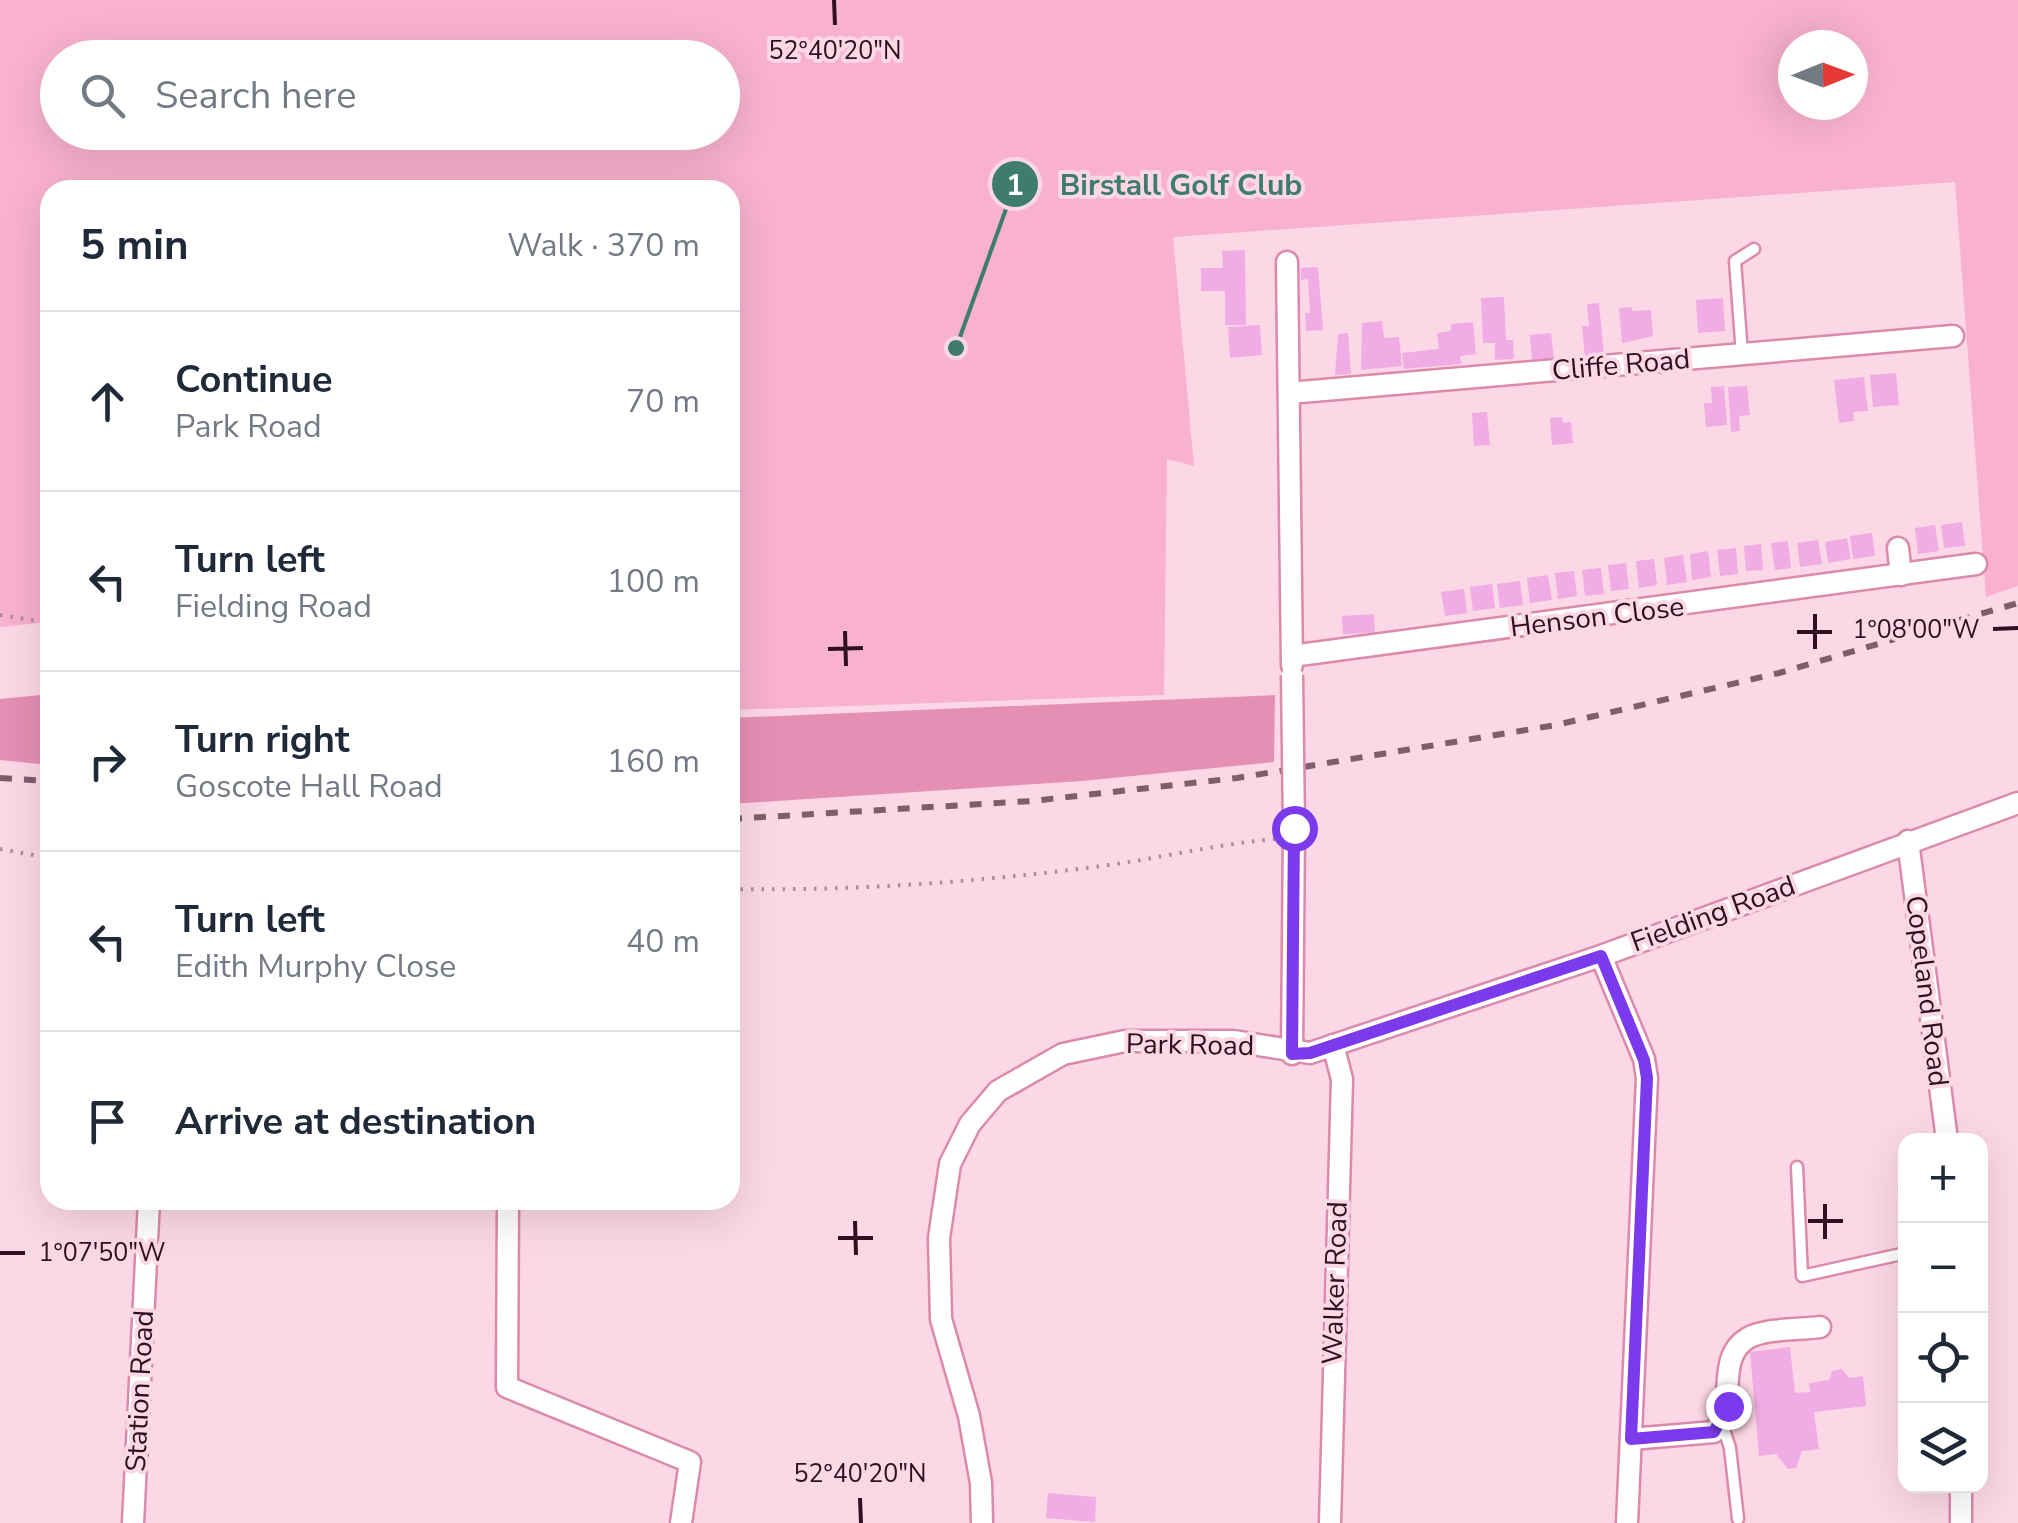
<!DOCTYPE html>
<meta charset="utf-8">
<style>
body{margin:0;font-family:"Nunito Sans",sans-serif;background:#f2f2f3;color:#1f2937}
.controls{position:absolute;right:30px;bottom:30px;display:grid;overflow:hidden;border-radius:20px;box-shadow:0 10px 40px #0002}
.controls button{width:90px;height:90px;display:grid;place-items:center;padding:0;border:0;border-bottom:2px solid #e0e1e3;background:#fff;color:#1f2937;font:50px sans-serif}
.compass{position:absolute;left:1778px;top:30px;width:90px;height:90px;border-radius:50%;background:#fff;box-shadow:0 10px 40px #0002;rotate:89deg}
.stop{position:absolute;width:30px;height:30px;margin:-22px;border:8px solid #7c3aed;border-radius:50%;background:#fff}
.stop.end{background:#7c3aed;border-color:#fff;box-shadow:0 2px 10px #0008}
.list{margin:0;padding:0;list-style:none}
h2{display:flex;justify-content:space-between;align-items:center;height:130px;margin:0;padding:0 40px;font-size:42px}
h2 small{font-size:32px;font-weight:400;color:#747a83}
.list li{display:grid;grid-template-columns:65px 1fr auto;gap:30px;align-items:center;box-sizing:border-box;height:180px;padding:0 40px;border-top:2px solid #e0e1e3}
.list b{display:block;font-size:38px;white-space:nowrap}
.list p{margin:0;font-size:32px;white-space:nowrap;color:#747a83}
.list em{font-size:32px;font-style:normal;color:#747a83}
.icon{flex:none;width:55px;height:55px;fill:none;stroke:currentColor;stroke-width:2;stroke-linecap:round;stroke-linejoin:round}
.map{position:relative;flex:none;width:2018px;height:1523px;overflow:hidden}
.search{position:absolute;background:#fff;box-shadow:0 10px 40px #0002;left:40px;top:40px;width:700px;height:110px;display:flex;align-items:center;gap:25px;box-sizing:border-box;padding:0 35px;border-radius:55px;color:#747a83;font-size:38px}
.panel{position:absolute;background:#fff;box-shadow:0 10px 40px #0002;left:40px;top:180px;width:700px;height:1030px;border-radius:30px}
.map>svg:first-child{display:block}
.green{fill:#f8b1ce;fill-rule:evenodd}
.forest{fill:#e58fb4}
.building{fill:#f0ace4}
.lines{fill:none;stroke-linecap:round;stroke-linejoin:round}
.lane-casing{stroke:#db8aac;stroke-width:15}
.street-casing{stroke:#db8aac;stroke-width:25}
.path{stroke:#ad8c9a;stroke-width:4;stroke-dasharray:2.5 8;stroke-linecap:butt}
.lane{stroke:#fff;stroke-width:10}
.street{stroke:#fff;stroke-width:20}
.rail{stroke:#7f5e6c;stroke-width:6;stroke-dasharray:12 12;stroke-linecap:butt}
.street-bridge-casing{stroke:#db8aac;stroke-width:25;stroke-linecap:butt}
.street-bridge{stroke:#fff;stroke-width:20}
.route{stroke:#7c3aed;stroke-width:12}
.ticks{fill:none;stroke:#2e101e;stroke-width:4}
.labels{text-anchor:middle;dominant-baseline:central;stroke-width:8;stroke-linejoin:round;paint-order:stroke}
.street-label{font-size:28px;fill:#2e101e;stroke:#fcd8e6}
.ticks-label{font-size:25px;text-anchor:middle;fill:#2e101e;stroke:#fcd8e6;stroke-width:8;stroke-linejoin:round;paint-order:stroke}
.leader{fill:none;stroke:#3e7d6c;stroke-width:4}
.callout-dot{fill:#3e7d6c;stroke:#fcd8e6;stroke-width:4}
.mark-label{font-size:30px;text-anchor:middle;font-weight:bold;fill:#fff}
.callout-label{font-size:30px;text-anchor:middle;font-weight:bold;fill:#3e7d6c;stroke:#fcd8e6;stroke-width:8;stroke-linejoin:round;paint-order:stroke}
</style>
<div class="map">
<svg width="2018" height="1523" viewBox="0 0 2018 1523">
<rect width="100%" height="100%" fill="#fcd8e6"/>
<path class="green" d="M 0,0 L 2018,0 L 2018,586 L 1986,597 L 1955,182 L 1173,237 L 1194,466 L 1167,459 L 1164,695 L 730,710 L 730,190 L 50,190 L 50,622 L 0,627 ZM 1793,45 L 1853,45 L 1853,105 L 1793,105 ZM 58,58 L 722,58 L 722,132 L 58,132 Z"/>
<g class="forest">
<polygon points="50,694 50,765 0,760 0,699"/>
<polygon points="1275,695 1274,762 1082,781 730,804 730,718"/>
</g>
<g class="building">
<polygon points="1245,250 1246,325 1225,325 1225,291 1201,291 1201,268 1223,268 1222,251"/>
<polygon points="1318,267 1323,330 1306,331 1305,313 1310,313 1308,279 1301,280 1301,268"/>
<polygon points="1504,297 1506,340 1513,340 1514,359 1495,360 1495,343 1483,343 1481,298"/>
<polygon points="1723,298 1725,331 1698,333 1696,300"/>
<polygon points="1599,303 1604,356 1585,358 1582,326 1589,326 1587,304"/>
<polygon points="1632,307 1632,311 1651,310 1653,336 1622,343 1619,308"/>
<polygon points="1382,321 1384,338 1399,337 1402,366 1361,370 1362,323"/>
<polygon points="1473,322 1476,354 1460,356 1461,364 1404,369 1402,353 1439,349 1437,333 1451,331 1451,324"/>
<polygon points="1260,325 1262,355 1230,358 1228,327"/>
<polygon points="1348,333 1351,374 1335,375 1338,334"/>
<polygon points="1551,333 1554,359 1532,361 1530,335"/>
<polygon points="1896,373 1899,405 1873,407 1870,375"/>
<polygon points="1864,377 1868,411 1853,412 1854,421 1839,423 1834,380"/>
<polygon points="1724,386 1727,425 1706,427 1704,403 1712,403 1711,387"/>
<polygon points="1747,386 1750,415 1739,416 1740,431 1731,432 1728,387"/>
<polygon points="1487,412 1490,445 1474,446 1472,413"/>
<polygon points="1562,417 1563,423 1571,422 1573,443 1552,445 1550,418"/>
<polygon points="1962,522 1965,546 1944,548 1941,525"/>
<polygon points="1935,525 1939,551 1918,554 1915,528"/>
<polygon points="1872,533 1875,556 1853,559 1850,536"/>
<polygon points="1847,538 1851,559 1828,563 1825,542"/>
<polygon points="1818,540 1822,564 1800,567 1797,543"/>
<polygon points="1788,541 1791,568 1775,570 1771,543"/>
<polygon points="1761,544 1763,570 1746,571 1744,546"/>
<polygon points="1736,548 1738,574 1720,576 1717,550"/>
<polygon points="1708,551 1711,577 1692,580 1690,554"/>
<polygon points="1683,555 1687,582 1667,585 1664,558"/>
<polygon points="1654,559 1657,585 1639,588 1636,561"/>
<polygon points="1626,563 1629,589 1611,591 1608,565"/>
<polygon points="1601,568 1604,594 1585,596 1582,570"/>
<polygon points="1574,571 1577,596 1558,599 1555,573"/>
<polygon points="1548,575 1552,600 1530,603 1527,578"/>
<polygon points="1520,581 1523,605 1500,608 1497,584"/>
<polygon points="1492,584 1495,608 1473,611 1470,587"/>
<polygon points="1464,589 1467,613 1445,616 1441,592"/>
<polygon points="1374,614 1375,633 1343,634 1342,616"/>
<polygon points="1790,1347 1795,1393 1810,1392 1809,1383 1829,1380 1832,1371 1842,1369 1849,1378 1863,1376 1866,1406 1814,1412 1819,1449 1802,1451 1796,1468 1788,1469 1776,1454 1759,1456 1750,1352"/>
<polygon points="1048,1493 1096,1497 1095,1522 1046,1518"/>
</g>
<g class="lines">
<g class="lane-casing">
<g id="lane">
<polyline points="1742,354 1735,261 1754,249"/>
<polyline points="1797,1167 1802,1276 1906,1253"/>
<polyline points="1722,1423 1730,1448 1738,1519"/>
</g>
</g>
<g class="street-casing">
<g id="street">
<polyline points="1287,262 1292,665"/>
<polyline points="1289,393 1953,336"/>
<polyline points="1898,548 1901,575"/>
<polyline points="1292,656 1976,564"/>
<polyline points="1908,841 1947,1140"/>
<polyline points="1601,956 1644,1059 1647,1078 1627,1523"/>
<polyline points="1292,1054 1294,828"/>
<polyline points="508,1200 507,1387 690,1462 681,1523"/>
<path d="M 1631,1439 L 1714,1432 C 1739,1405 1714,1358 1748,1338 C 1767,1328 1799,1330 1820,1327"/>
<polyline points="1961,1486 1961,1523"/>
<polyline points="133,1523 149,1200"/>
<polyline points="982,1523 981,1483 969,1416 941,1319 939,1238 950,1164 970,1124 998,1091 1063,1054 1125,1041 1233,1041 1310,1053 1601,956 2018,803"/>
<polyline points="1330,1523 1342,1079 1333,1045"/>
</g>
</g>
<g class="path">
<polyline points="0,615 50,623"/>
<polyline points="0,849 50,858"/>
<path d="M 730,889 C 855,891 978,882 1102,866 C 1161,858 1217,844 1276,839"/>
</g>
<use href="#lane" class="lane"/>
<use href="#street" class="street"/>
<g class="rail">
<polyline points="0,778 50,781"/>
<polyline points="730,819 1032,801 1237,778 1556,725 1779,673 2018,603"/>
</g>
<g class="street-bridge-casing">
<polyline id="street-bridge" points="1292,675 1294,828"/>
</g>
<use href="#street-bridge" class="street-bridge"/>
</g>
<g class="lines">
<polyline class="route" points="1294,828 1292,1054 1310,1053 1601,956 1644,1060 1647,1078 1631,1439 1714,1432 1728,1406"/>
</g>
<path class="ticks" d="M 834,0 L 835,25M 1815,614 L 1815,649M 1993,629 L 2018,628M 845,631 L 846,666M 1797,632 L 1832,632M 828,649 L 863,648M 1825,1204 L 1825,1239M 855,1221 L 856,1255M 1808,1221 L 1843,1221M 838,1238 L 873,1238M 0,1253 L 25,1253M 860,1498 L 861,1523"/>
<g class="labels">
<g class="street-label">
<text transform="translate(1621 365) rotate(-5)">Cliffe Road</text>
<text transform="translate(1597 617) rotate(-7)">Henson Close</text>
<text transform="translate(1713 914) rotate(-20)">Fielding Road</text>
<text transform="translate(1927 991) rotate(83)">Copeland Road</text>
<text transform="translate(1190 1045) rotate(1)">Park Road</text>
<text transform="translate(1335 1283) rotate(-88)">Walker Road</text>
<text transform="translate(140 1391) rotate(-87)">Station Road</text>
</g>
</g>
<g class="ticks-label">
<text x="835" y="59">52°40'20"N</text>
<text x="1916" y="638">1°08'00"W</text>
<text x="102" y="1261">1°07'50"W</text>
<text x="860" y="1482">52°40'20"N</text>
</g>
<path class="leader" d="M956 348L1015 184"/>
<g class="callout-dot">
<circle cx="956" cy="348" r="10"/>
<circle cx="1015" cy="184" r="25"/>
</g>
<g class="mark-label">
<text x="1015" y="195">1</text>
</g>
<g class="callout-label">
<text x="1181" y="195">Birstall Golf Club</text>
</g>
</svg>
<div class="controls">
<button>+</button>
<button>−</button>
<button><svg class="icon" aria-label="locate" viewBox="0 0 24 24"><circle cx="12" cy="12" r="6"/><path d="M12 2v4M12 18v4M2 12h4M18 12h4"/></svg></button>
<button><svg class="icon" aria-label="layers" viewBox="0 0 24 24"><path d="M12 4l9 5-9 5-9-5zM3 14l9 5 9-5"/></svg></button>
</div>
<svg class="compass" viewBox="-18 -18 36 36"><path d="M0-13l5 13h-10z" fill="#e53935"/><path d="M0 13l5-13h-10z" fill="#747a83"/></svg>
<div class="stop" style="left:1294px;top:828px"></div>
<div class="stop end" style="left:1728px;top:1406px"></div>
<div class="search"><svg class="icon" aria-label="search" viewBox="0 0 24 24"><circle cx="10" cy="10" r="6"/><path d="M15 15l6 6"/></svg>Search here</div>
<section class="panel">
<h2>5 min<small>Walk · 370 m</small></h2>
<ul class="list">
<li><svg class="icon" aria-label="ahead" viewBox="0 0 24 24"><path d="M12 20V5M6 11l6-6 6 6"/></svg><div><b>Continue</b><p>Park Road</p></div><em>70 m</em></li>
<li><svg class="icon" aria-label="left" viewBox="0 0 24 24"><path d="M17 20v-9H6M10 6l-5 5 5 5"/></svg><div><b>Turn left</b><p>Fielding Road</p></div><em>100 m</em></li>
<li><svg class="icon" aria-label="right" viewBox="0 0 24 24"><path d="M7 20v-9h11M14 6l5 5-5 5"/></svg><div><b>Turn right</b><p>Goscote Hall Road</p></div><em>160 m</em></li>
<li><svg class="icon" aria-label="left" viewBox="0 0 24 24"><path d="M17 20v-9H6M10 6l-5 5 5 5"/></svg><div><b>Turn left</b><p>Edith Murphy Close</p></div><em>40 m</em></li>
<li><svg class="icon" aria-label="arrive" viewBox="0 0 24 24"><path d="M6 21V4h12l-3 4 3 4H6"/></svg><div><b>Arrive at destination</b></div></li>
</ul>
</section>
</div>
